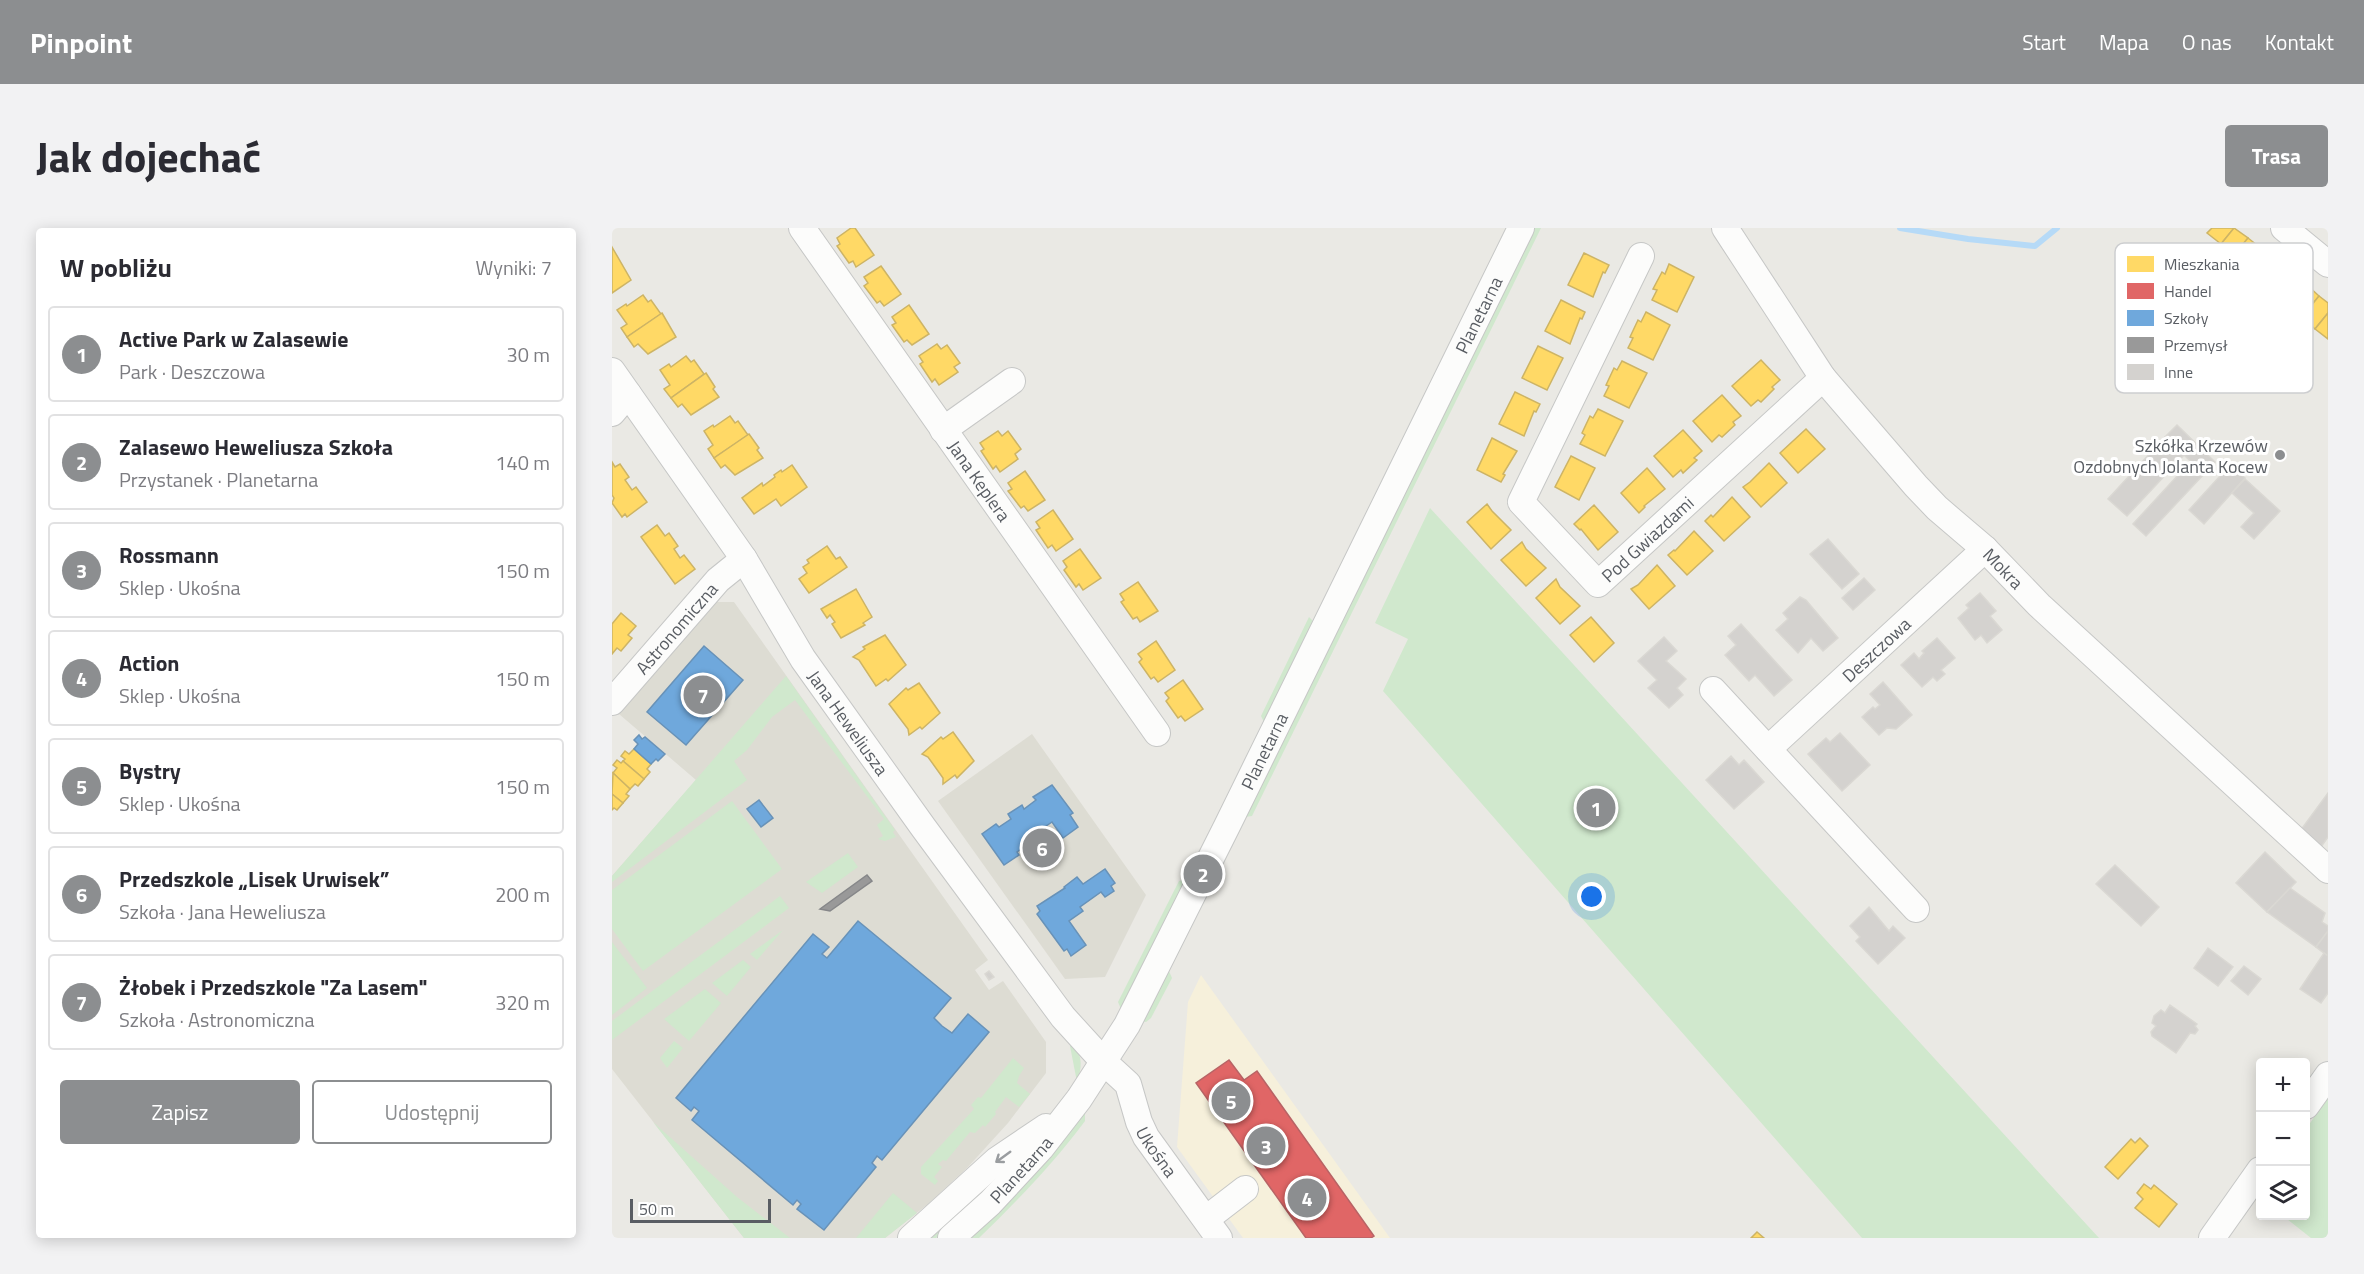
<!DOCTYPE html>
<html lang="pl">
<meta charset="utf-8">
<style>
body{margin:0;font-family:"Titillium Web",sans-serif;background:#f2f2f3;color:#2b2b33}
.controls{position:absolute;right:18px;bottom:18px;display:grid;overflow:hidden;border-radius:6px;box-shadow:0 3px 15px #0003}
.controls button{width:54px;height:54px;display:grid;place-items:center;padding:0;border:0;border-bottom:2px solid #e1e1e2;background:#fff;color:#2b2b33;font:30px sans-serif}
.scale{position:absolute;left:18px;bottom:15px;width:141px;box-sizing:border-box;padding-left:6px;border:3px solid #595d63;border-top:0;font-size:16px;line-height:21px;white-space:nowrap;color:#595d63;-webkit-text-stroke:4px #fff;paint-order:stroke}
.you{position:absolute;left:980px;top:669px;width:21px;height:21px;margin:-15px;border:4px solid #fff;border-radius:50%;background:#1a73e8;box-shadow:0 0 0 9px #1a73e833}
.badge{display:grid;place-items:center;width:39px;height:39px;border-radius:50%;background:#8c8e90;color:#fff;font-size:20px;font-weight:700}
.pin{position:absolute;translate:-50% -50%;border:3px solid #fff;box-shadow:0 2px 6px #0006}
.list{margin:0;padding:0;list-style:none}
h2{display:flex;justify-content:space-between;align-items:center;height:78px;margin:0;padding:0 24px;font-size:26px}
h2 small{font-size:20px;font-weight:400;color:#7c7c81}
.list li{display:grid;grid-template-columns:39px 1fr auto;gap:18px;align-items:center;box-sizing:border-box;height:96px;margin:0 12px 12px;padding:0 12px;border:2px solid #e1e1e2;border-radius:6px}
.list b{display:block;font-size:22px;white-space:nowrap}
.list p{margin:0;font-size:20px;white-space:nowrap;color:#7c7c81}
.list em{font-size:20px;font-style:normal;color:#7c7c81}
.actions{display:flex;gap:12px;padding:18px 24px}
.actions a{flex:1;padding:14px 0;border:2px solid #8c8e90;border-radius:6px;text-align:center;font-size:21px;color:#8c8e90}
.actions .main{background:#8c8e90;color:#fff}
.icon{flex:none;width:33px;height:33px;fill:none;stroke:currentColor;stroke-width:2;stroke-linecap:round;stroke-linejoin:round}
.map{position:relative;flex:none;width:1716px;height:1010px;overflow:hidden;border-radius:6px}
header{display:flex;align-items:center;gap:36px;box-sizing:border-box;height:84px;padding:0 30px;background:#8c8e90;color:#fff}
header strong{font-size:28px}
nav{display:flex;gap:33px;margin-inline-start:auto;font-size:21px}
.intro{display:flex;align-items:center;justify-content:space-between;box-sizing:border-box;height:144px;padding:0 36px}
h1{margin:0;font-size:42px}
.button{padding:15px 27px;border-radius:6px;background:#8c8e90;color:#fff;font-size:21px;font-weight:700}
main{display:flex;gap:36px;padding:0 36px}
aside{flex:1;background:#fff;border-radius:6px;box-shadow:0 3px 15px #0003}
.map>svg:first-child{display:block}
.commercial{fill:#f6f0db}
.education{fill:#dddcd3}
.green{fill:#d0e8cd}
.homes{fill:#ffd966;stroke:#cdb465;stroke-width:1.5}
.shops{fill:#e06666;stroke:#b86365;stroke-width:1.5}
.schools{fill:#6fa8dc;stroke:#6892b8;stroke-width:1.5}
.industry{fill:#999;stroke:#868789;stroke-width:1.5}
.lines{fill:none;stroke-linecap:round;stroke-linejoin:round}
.stream{stroke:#b6daf7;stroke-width:6}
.building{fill:#d4d2cf;stroke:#dad8d3;stroke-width:1.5}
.minor-casing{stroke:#c6c7c6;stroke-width:28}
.minor{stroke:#fcfcfb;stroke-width:26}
.oneway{stroke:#9a9da0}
.poi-dot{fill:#8c8e90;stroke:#fff;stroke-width:2}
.labels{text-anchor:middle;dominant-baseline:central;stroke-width:6;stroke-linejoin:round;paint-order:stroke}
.street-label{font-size:18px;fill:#595d63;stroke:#fff}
.poi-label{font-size:18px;fill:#595d63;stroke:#fff;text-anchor:end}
.key{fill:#fff;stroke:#cdced0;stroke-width:1.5}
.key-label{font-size:16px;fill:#595d63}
</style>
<header>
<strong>Pinpoint</strong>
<nav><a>Start</a><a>Mapa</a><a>O nas</a><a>Kontakt</a></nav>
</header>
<div class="intro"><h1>Jak dojechać</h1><a class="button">Trasa</a></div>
<main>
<aside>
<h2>W pobliżu<small>Wyniki: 7</small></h2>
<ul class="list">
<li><span class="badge">1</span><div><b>Active Park w Zalasewie</b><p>Park · Deszczowa</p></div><em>30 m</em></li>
<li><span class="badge">2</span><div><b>Zalasewo Heweliusza Szkoła</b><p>Przystanek · Planetarna</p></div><em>140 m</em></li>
<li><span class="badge">3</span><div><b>Rossmann</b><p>Sklep · Ukośna</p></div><em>150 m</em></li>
<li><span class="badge">4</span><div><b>Action</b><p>Sklep · Ukośna</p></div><em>150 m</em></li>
<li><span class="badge">5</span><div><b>Bystry</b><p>Sklep · Ukośna</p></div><em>150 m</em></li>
<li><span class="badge">6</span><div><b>Przedszkole „Lisek Urwisek”</b><p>Szkoła · Jana Heweliusza</p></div><em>200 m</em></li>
<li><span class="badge">7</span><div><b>Żłobek i Przedszkole &quot;Za Lasem&quot;</b><p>Szkoła · Astronomiczna</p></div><em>320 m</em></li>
</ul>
<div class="actions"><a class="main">Zapisz</a><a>Udostępnij</a></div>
</aside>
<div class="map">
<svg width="1716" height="1010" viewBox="0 0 1716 1010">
<rect width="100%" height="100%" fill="#eae9e4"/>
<polygon class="commercial" points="589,747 778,1010 631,1010 565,919 576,774"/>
<g class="education">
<polygon points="105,374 122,374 376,732 363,742 377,762 391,753 434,814 434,845 396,895 355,940 316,976 273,1010 132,1010 0,841 0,648 84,552 7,486"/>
<polygon points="420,506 534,667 493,749 453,751 326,573"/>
</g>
<g class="green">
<polygon points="920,0 929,0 640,588 633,589"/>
<polygon points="818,280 1487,1010 1250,1010 771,463 796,411 763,395"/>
<polygon points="697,389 703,395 653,496 649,488"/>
<polygon points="174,448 283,602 281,604 284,609 273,613 266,611 271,608 265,597 272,591 183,472 160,489 135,522 122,533 135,552 0,654 0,648"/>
<polygon points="120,573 170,641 31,743 0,701 0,662"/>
<polygon points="236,625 246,639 210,665 194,654"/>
<polygon points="574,651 510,783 506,774 567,653"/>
<polygon points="168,668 177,680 0,812 0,793"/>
<polygon points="171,702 145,732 138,726"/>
<polygon points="0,714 35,760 0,787"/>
<polygon points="131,732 139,739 115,768 100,755"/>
<polygon points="556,741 560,750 539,790 534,794 529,793"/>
<polygon points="93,761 109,775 77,813 52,791"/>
<polygon points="62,813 71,820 55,840 48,830"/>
<path d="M 461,816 C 471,828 470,840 465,854 L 458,818 Z"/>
<polygon points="401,830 412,840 407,848 405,855 418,866 407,879 394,869 383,884 384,886 373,899 371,897 363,905 358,904 334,933 331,932 326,936 330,939 322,949 326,953 323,957 309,946 309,939 362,881 359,877 366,869 369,870"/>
<polygon points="1716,869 1716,1010 1699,1010 1671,988 1694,988 1694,901"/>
<path d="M 473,883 L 473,893 C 442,935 405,973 367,1010 L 356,1010 Z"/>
<polygon points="41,894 125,969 178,1010 132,1010"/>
<polygon points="389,939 394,943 334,1002 324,1010 310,1010"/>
<polygon points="281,965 305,985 273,1010 244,1010"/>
</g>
<g class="homes">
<polygon points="239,0 243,0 262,27 244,39 241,33 237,35 225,18 228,16 225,10"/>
<polygon points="1600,0 1622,0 1609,16 1595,5"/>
<polygon points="1622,0 1636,10 1622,27 1609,16"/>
<polygon points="1636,10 1650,21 1636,38 1622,27"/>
<polygon points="0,19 19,52 0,65"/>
<polygon points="972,25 997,37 993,45 991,44 981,69 956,57"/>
<polygon points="1057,36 1082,49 1065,84 1040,72 1045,62 1041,61 1050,44 1053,46"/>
<polygon points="269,38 289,66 272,78 268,73 265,75 252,58 256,55 252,49"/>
<polygon points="1694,56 1707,68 1690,89 1676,78"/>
<polygon points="31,67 36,74 39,72 49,86 15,109 9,100 15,96 5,82 14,76 15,78"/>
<polygon points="1707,68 1716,75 1716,85 1703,101 1690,89"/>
<polygon points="949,72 973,84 970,91 968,90 958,116 933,103"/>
<polygon points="297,77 317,106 300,117 295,112 292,114 280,97 284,95 280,89"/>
<polygon points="1034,84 1058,97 1041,132 1016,120 1021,110 1018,109 1026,92 1029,94"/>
<polygon points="50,85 64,109 36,126 26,116 22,119 15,109"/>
<polygon points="1716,85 1716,111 1703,101"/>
<polygon points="325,116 329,121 335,117 348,135 342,139 346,144 327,157 323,151 320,154 308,136 311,134 307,128"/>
<polygon points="926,118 951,130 935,162 910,150"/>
<polygon points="74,128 79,134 82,132 92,146 59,170 52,161 58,157 48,142 57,136 59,139"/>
<polygon points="1149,132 1168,152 1160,159 1162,161 1149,174 1146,172 1139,178 1120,158"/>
<polygon points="1010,133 1035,145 1017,180 992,168 997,158 994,157 1002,140 1005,142"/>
<polygon points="94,145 103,159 101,161 107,169 79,187 70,176 66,179 59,170"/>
<polygon points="903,164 928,176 924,184 922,183 912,208 887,196"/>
<polygon points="1110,167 1129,188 1121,194 1123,197 1110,209 1107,207 1100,214 1081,193"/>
<polygon points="986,181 1011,193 993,228 968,216 973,207 970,205 978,188 981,190"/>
<polygon points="118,188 123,195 126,193 136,207 102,230 96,221 101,217 92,203 101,197 102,199"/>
<polygon points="1194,201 1213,221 1186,245 1168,225"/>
<polygon points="1071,202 1090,223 1082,230 1085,232 1071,245 1069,242 1061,249 1042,228"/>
<polygon points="386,203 390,208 396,203 409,221 403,226 406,231 388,244 384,238 381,241 369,223 372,221 368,215"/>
<polygon points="137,206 147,220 145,222 151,230 123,247 113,237 109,240 102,230"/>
<polygon points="880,210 905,223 891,246 893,247 889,254 865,242"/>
<polygon points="959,228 983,240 967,272 943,259"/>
<polygon points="0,234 3,239 8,236 17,249 13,252 20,262 24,259 35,274 15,289 13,286 10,289 0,275 2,270 0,267"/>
<polygon points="1157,235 1175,255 1149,279 1131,259 1138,254"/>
<polygon points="180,237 195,259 169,278 164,271 142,286 130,270 150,255 151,258 163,249 162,247 169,242 170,244"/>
<polygon points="1035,240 1053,261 1032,278 1033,279 1027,285 1009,265"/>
<polygon points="413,243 433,272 416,283 412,278 409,280 396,263 400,261 396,255"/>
<polygon points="1120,269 1138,289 1112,313 1093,293 1099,287 1101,289"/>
<polygon points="875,276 880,283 899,302 879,321 855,294"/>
<polygon points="982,277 1006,304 986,322 969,301 968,302 962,296"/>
<polygon points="441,282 461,311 444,323 440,317 436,320 424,302 428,300 424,294"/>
<polygon points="45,297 53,308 57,305 66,318 62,321 68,330 72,327 83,341 63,356 29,309"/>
<polygon points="1082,303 1101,323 1075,347 1056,327 1062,322 1063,323"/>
<polygon points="910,314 914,321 934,340 914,358 889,332"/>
<polygon points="215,318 224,331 228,329 235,339 197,365 187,351 195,345 191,339 197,335 195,332"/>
<polygon points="468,321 489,350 471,362 467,356 464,359 452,342 455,339 451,333"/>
<polygon points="1045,337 1063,358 1037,381 1019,361 1026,357"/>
<polygon points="944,351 948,359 968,378 948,396 924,370"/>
<polygon points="526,354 546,383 528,394 525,389 521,391 509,374 512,372 508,366"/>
<polygon points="244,361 260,389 251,395 253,397 229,410 220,396 223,394 218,387 215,390 209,381"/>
<polygon points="9,385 24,398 16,407 20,410 9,423 5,420 0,426 0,396"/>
<polygon points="979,389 1002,415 982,434 958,407"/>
<polygon points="273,407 294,437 276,453 274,451 264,458 247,432 241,429 253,421 251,419"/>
<polygon points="544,413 563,442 546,454 542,449 539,451 527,434 530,431 526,426"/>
<polygon points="571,452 591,481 573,493 569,488 566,490 554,473 557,470 553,465"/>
<polygon points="307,455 328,485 310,501 308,499 297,507 296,501 277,476 294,460 296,462"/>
<polygon points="341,504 362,533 345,550 343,547 331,556 331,550 316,529 310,526 329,509 331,511"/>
<polygon points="22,521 39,536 35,541 38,544 32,551 11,533 13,531 9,528 13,523 17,526"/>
<polygon points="5,532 9,535 11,533 32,551 26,558 23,556 18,561 1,545 5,540 1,537"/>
<polygon points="1,545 18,561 14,566 17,568 11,575 0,566"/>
<polygon points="0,566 11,575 5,582 2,580 0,582"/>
<polygon points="1528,910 1536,918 1506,951 1493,939 1519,911 1523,915"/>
<polygon points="1532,956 1539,961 1542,957 1565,976 1547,999 1523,980 1531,971 1525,965"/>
<polygon points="1145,1004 1152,1010 1139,1010"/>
</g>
<polygon class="shops" points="617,832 632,852 645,843 762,1008 759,1010 694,1010 584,855"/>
<g class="schools">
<polygon points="92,418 131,452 74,517 35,484"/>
<polygon points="27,507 30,511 33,509 53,526 46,533 44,531 39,536 22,521 26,516 22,512"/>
<polygon points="440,557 461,585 458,587 466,599 451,610 440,594 414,612 417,616 405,624 407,627 392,637 370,606 384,596 387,599 399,591 396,586 410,577 412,581 424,572 421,569"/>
<polygon points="147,572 161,590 149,599 135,581"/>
<polygon points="493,641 503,655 499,658 502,663 493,669 489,664 468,679 471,683 457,693 474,717 459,728 455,721 452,723 425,686 428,683 425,678 453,660 452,659 465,649 471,656"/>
<polygon points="246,693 339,770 322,790 330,798 340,805 356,786 377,804 270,932 265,928 260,935 264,939 212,1002 185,981 189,976 185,972 181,977 80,892 87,883 82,879 79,883 64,870 201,706 217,719 210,726 215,730"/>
</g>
<polygon class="industry" points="255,647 260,653 218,683 208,681"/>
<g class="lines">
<polyline class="stream" points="1288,0 1356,11 1423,18 1445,0"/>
</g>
<g class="building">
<polygon points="1565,197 1603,234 1592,246 1553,209"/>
<polygon points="1553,209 1572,227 1515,288 1496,271"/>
<polygon points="1579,233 1592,246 1534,308 1521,296"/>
<polygon points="1618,237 1633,250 1592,296 1577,282"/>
<polygon points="1633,251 1668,283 1642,311 1629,299 1642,285 1620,265"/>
<polygon points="1216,311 1247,346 1230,361 1198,326"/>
<polygon points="1252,350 1263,362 1241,382 1230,370"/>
<polygon points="1368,365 1384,383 1378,388 1390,402 1375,415 1369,407 1363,412 1346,390 1357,380 1354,377"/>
<polygon points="1188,369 1194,372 1226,410 1211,423 1199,410 1186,425 1164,402 1176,391 1171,385"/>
<polygon points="1129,396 1180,452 1162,468 1143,447 1137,453 1113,427 1124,417 1116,408"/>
<polygon points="1052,409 1065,423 1054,433 1074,451 1065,460 1071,467 1057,480 1036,460 1045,452 1026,433"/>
<polygon points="1325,410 1343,430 1329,442 1333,446 1325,453 1321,449 1310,459 1289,437 1302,425 1307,431 1312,425 1310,423"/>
<polygon points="1271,454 1300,487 1284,501 1275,500 1267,507 1250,489 1261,479 1263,481 1268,477 1258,466"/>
<polygon points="1228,505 1258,537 1230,563 1196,526 1214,510 1218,514"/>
<polygon points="1119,528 1127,537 1132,532 1152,554 1122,581 1094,552"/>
<polygon points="1716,565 1716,609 1709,619 1688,603"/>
<polygon points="1653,624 1684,654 1655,684 1624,655"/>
<polygon points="1503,637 1547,679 1529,698 1484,656"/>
<polygon points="1678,660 1713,685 1710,694 1716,698 1716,703 1704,719 1655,684"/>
<polygon points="1257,679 1277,703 1281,698 1293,710 1266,736 1244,713 1248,709 1238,698"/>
<polygon points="1716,703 1716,728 1704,719"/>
<polygon points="1596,720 1621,739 1606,758 1582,740"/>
<polygon points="1712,725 1716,728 1716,765 1709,775 1688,761"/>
<polygon points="1632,738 1649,751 1636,767 1619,753"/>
<polygon points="377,743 382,749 377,752 373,746"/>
<polygon points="1558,777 1585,796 1583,798 1586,802 1583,806 1578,805 1564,825 1540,808 1539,804 1544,798 1540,795 1542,788 1549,782 1553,785"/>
</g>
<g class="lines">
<g class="minor-casing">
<g id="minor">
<path id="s1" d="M 190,0 L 545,505"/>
<path id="s2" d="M 1113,0 L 1211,150 L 1304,258 L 1325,280 L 1373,321 L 1427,377 L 1716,642"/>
<polyline points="1672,0 1716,36"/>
<path id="s3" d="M 1029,28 L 909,274 L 986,356 L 1211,150"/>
<path id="s4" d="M 0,143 L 132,331 L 191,431 L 311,599 L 451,789 L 492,834 L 516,856 L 527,894 L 534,909 L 607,1010"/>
<polyline points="0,185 16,166"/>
<polyline points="331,202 400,153"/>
<polyline points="1101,462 1304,681"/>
<path id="s5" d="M 0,474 L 106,352 L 132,331"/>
<path id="s6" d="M 1156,521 L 1373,321"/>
<polyline points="1694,878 1716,847"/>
<polyline points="594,991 633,961"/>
<polyline points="299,1010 385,932 434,899"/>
<path id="s7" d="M 339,1010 L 378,975 L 429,920 L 467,871 L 515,797 L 615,598 L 909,0"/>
<polyline points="1600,1010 1648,942"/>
</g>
</g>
<use href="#minor" class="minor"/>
</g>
<defs><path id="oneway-shaft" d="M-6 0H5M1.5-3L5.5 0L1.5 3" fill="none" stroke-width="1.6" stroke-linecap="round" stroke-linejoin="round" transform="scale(1.5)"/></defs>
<use class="oneway" href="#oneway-shaft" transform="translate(391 929) rotate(144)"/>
<circle class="poi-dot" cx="1668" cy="227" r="6"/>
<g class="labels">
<g class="street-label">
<text stroke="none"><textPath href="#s7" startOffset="1070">Planetarna</textPath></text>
<text stroke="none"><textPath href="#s1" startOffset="309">Jana Keplera</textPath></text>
<text stroke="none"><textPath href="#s3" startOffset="453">Pod Gwiazdami</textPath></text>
<text stroke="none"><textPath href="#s2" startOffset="442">Mokra</textPath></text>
<text stroke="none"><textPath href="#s5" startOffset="98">Astronomiczna</textPath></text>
<text stroke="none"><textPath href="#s6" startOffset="147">Deszczowa</textPath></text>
<text stroke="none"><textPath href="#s4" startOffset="424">Jana Heweliusza</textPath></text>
<text stroke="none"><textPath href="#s7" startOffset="584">Planetarna</textPath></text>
<text stroke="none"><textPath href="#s4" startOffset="956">Ukośna</textPath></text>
<text stroke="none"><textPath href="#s7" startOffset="98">Planetarna</textPath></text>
</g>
<g class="poi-label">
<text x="1656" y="217">Szkółka Krzewów<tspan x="1656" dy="21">Ozdobnych Jolanta Kocew</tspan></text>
</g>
</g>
<rect x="1503" y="15" width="198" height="150" rx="9" class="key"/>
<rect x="1515" y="28" width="27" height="16" fill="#ffd966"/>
<rect x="1515" y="55" width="27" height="16" fill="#e06666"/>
<rect x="1515" y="82" width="27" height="16" fill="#6fa8dc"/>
<rect x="1515" y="109" width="27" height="16" fill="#999"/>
<rect x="1515" y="136" width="27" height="16" fill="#d4d2cf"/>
<g class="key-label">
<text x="1552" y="42">Mieszkania</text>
<text x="1552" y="69">Handel</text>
<text x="1552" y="96">Szkoły</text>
<text x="1552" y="123">Przemysł</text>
<text x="1552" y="150">Inne</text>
</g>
</svg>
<div class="controls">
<button>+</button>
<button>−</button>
<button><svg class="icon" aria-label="layers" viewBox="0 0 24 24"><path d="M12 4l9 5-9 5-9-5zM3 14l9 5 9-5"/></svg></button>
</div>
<div class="scale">50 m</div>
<div class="you"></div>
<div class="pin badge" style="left:984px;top:580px">1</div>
<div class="pin badge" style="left:591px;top:646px">2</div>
<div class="pin badge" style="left:654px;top:918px">3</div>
<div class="pin badge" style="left:695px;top:970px">4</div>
<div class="pin badge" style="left:619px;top:873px">5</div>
<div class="pin badge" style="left:430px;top:620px">6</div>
<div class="pin badge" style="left:91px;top:467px">7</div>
</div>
</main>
